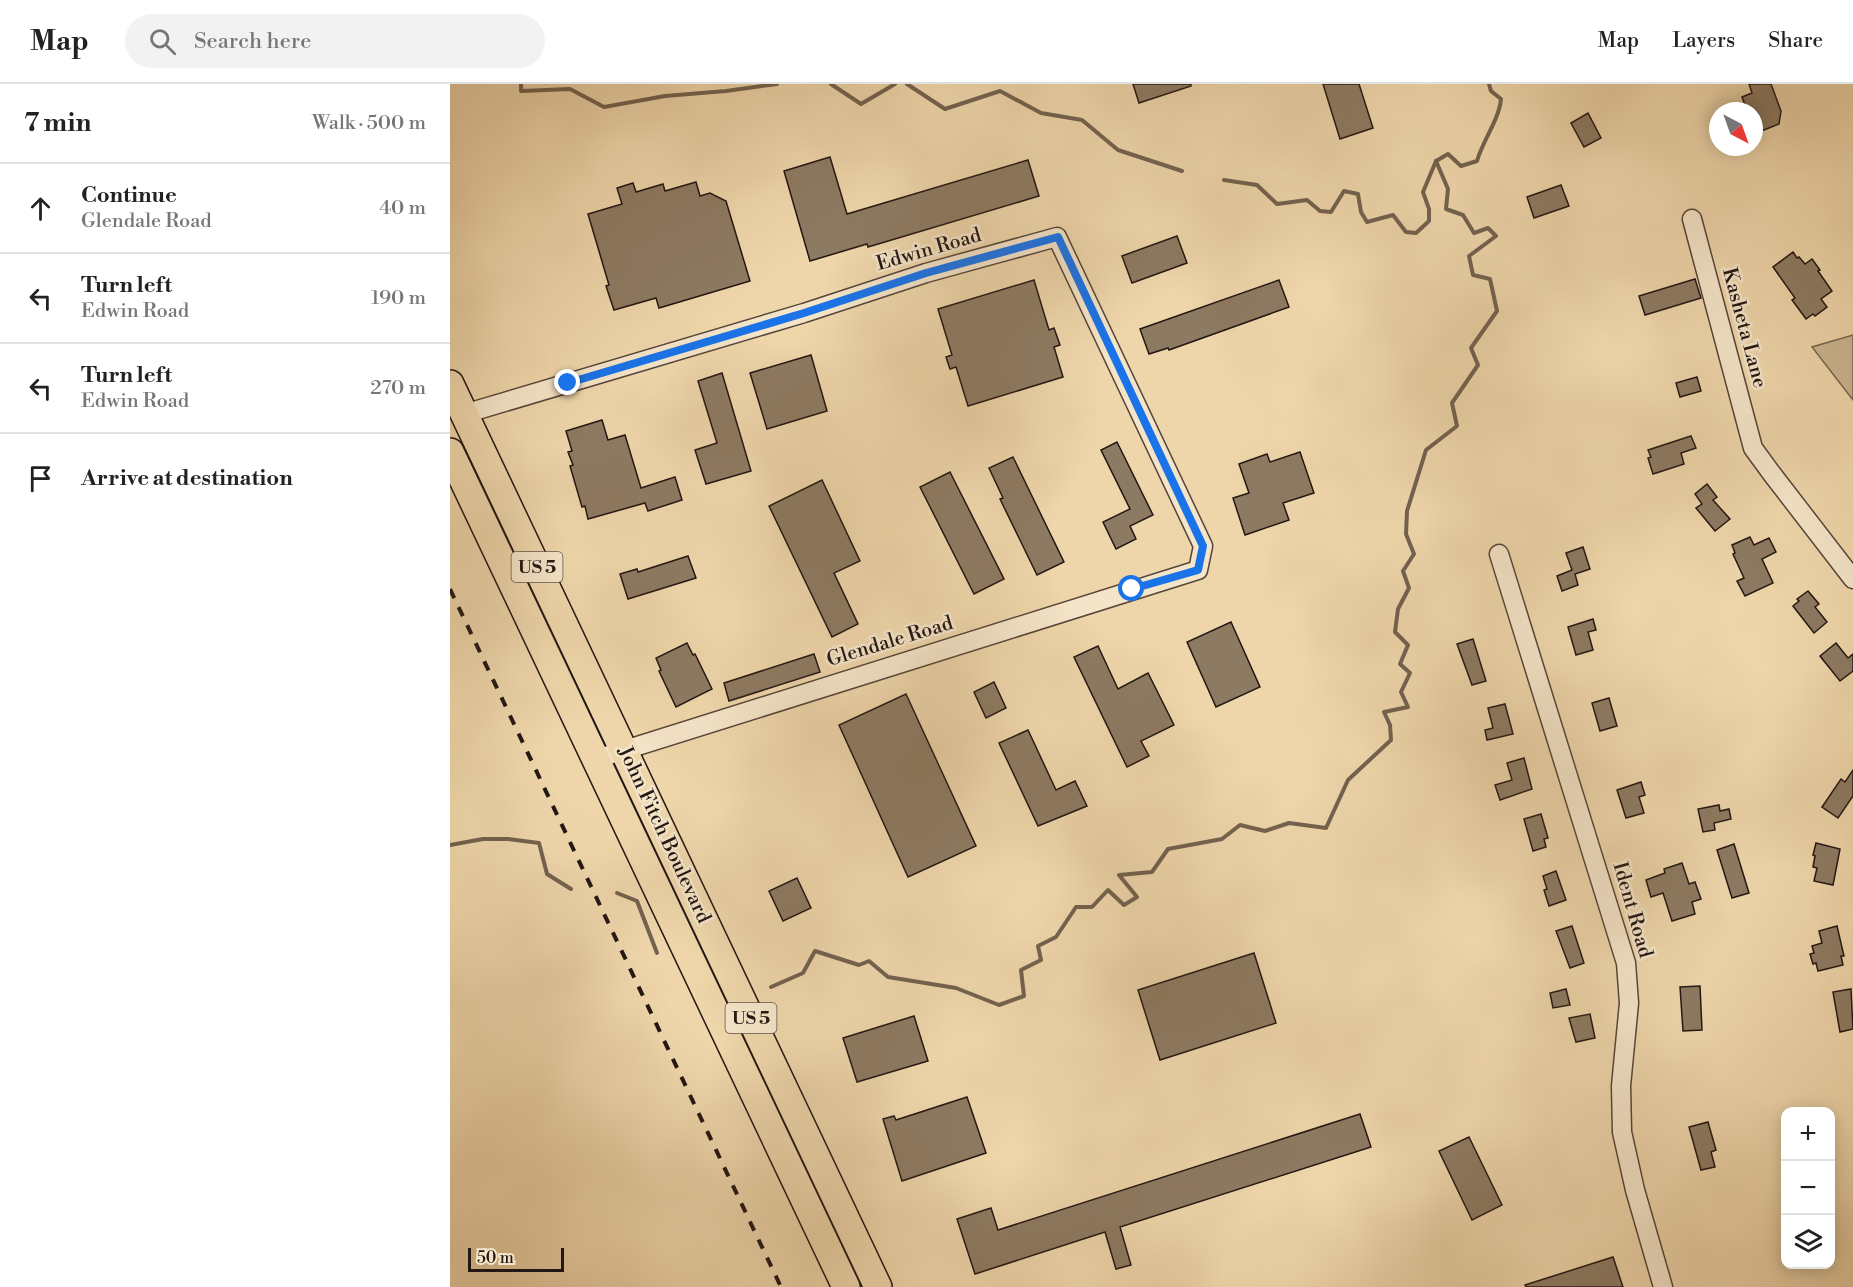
<!DOCTYPE html>
<meta charset="utf-8">
<style>
body{margin:0;font-family:"Libre Bodoni",serif;background:#f2f2f2;color:#222}
.controls{position:absolute;right:18px;bottom:18px;display:grid;overflow:hidden;border-radius:12px;box-shadow:0 3px 15px #0003}
.controls button{width:54px;height:54px;display:grid;place-items:center;padding:0;border:0;border-bottom:2px solid #e0e0e0;background:#fff;color:#222;font:30px sans-serif}
.compass{position:absolute;left:1259px;top:18px;width:54px;height:54px;border-radius:50%;background:#fff;box-shadow:0 3px 15px #0003;rotate:139deg}
.scale{position:absolute;left:18px;bottom:15px;width:96px;box-sizing:border-box;padding-left:6px;border:3px solid #231713;border-top:0;font-size:16px;line-height:21px;white-space:nowrap;color:#231713;-webkit-text-stroke:4px #f4e4c8;paint-order:stroke}
.stop{position:absolute;width:18px;height:18px;margin:-14px;border:4px solid #1a73e8;border-radius:50%;background:#fff}
.stop.end{background:#1a73e8;border-color:#fff;box-shadow:0 2px 6px #0008}
.list{margin:0;padding:0;list-style:none}
h2{display:flex;justify-content:space-between;align-items:center;height:78px;margin:0;padding:0 24px;font-size:26px}
h2 small{font-size:20px;font-weight:400;color:#767676}
.list li{display:grid;grid-template-columns:39px 1fr auto;gap:18px;align-items:center;box-sizing:border-box;height:90px;padding:0 24px;border-top:2px solid #e0e0e0}
.list b{display:block;font-size:22px;white-space:nowrap}
.list p{margin:0;font-size:20px;white-space:nowrap;color:#767676}
.list em{font-size:20px;font-style:normal;color:#767676}
.icon{flex:none;width:33px;height:33px;fill:none;stroke:currentColor;stroke-width:2;stroke-linecap:round;stroke-linejoin:round}
.map{position:relative;flex:none;width:1403px;height:1203px;overflow:hidden}
header{display:flex;align-items:center;gap:36px;box-sizing:border-box;height:84px;padding:0 30px;background:#fff;border-bottom:2px solid #e0e0e0}
header strong{font-size:28px}
nav{display:flex;gap:33px;margin-inline-start:auto;font-size:21px}
.search{width:420px;height:54px;background:#f2f2f2;display:flex;align-items:center;gap:15px;box-sizing:border-box;padding:0 21px;border-radius:33px;color:#767676;font-size:22px}
main{display:flex}
aside{flex:1;background:#fff}
.map>svg:first-child{display:block}
.green{fill:#cbb590;stroke:#776652;stroke-width:1.5}
.lines{fill:none;stroke-linecap:round;stroke-linejoin:round}
.stream{stroke:#73624f;stroke-width:4}
.building{fill:#8d7a62;stroke:#231713;stroke-width:1.5}
.minor-casing{stroke:#564639;stroke-width:21}
.highway-casing{stroke:#231713;stroke-width:30}
.minor{stroke:#f4e4c8;stroke-width:18}
.highway{stroke:#eed5aa;stroke-width:27}
.rail{stroke:#231713;stroke-width:4;stroke-dasharray:10 10;stroke-linecap:butt}
.route{stroke:#1a73e8;stroke-width:8}
.labels{text-anchor:middle;dominant-baseline:central;stroke-width:5;stroke-linejoin:round;paint-order:stroke}
.shield{fill:#f4e4c8;stroke:#625449;stroke-width:1.5}
.shield-label{font-size:18px;font-weight:bold;fill:#231713}
.street-label{font-size:20px;fill:#231713;stroke:#f4e4c8}
</style>
<header>
<strong>Map</strong>
<div class="search"><svg class="icon" aria-label="search" viewBox="0 0 24 24"><circle cx="10" cy="10" r="6"/><path d="M15 15l6 6"/></svg>Search here</div>
<nav><a>Map</a><a>Layers</a><a>Share</a></nav>
</header>
<main>
<aside>
<h2>7 min<small>Walk · 500 m</small></h2>
<ul class="list">
<li><svg class="icon" aria-label="ahead" viewBox="0 0 24 24"><path d="M12 20V5M6 11l6-6 6 6"/></svg><div><b>Continue</b><p>Glendale Road</p></div><em>40 m</em></li>
<li><svg class="icon" aria-label="left" viewBox="0 0 24 24"><path d="M17 20v-9H6M10 6l-5 5 5 5"/></svg><div><b>Turn left</b><p>Edwin Road</p></div><em>190 m</em></li>
<li><svg class="icon" aria-label="left" viewBox="0 0 24 24"><path d="M17 20v-9H6M10 6l-5 5 5 5"/></svg><div><b>Turn left</b><p>Edwin Road</p></div><em>270 m</em></li>
<li><svg class="icon" aria-label="arrive" viewBox="0 0 24 24"><path d="M6 21V4h12l-3 4 3 4H6"/></svg><div><b>Arrive at destination</b></div></li>
</ul>
</aside>
<div class="map">
<svg width="1403" height="1203" viewBox="0 0 1403 1203">
<rect width="100%" height="100%" fill="#eed5aa"/>
<filter id="stains"><feTurbulence type="fractalNoise" baseFrequency=".00333" numOctaves="4"/><feColorMatrix values="0 0 0 0 .2 0 0 0 0 .09 0 0 0 0 .02 0 0 0 .5 -.17"/></filter>
<radialGradient id="worn" r=".72"><stop offset=".6" stop-color="#630" stop-opacity="0"/><stop offset="1" stop-color="#630" stop-opacity=".3"/></radialGradient>
<polygon class="green" points="1403,251 1403,316 1362,263"/>
<g class="lines">
<g class="stream">
<polyline points="71,0 71,7 120,5 154,23 215,12 276,7 327,0"/>
<polyline points="381,0 411,20 445,0"/>
<polyline points="457,0 495,25 550,7 591,29 632,36 668,66 732,87"/>
<path d="M 986,77 L 998,70 L 1011,82 L 1027,77 C 1033,56 1049,36 1051,15 L 1041,7 L 1039,0"/>
<polyline points="774,96 807,101 827,120 857,116 870,127 881,128 894,107 908,110 911,128 917,138 943,131 956,148 966,149 979,137 979,125 973,108 986,77"/>
<polyline points="0,761 33,755 58,755 89,759 97,790 121,805"/>
<polyline points="167,809 187,817 207,869"/>
<polyline points="321,903 353,889 365,867 409,881 419,877 438,893 506,904 549,921 574,912 571,886 591,876 588,862 606,853 626,823 642,823 658,806 674,821 687,813 669,791 702,788 718,765 772,755 790,741 815,747 839,739 876,744 898,696 941,656 940,641 934,628 958,623 951,608 960,589 950,580 958,561 945,548 948,525 959,504 953,487 964,470 956,450 957,427 976,366 1007,342 1002,319 1028,281 1021,264 1047,227 1040,195 1023,191 1019,172 1046,152 1038,144 1024,149 1013,131 996,125 998,105 986,77"/>
</g>
</g>
<g class="building">
<polygon points="683,0 741,0 741,2 689,19"/>
<polygon points="873,0 909,0 923,44 890,55"/>
<polygon points="1299,0 1321,0 1331,27 1329,40 1309,48 1304,35 1304,27 1297,27 1292,13 1302,9"/>
<polygon points="1138,29 1151,54 1134,63 1121,39"/>
<polygon points="380,73 397,130 578,76 589,112 418,163 417,160 360,177 334,87"/>
<polygon points="246,98 250,112 260,109 276,117 300,197 209,224 206,214 164,226 156,202 159,201 138,130 172,120 167,104 183,99 186,108 213,100 215,107"/>
<polygon points="1111,101 1119,122 1084,134 1077,113"/>
<polygon points="727,152 737,179 682,199 672,172"/>
<polygon points="1343,168 1347,174 1349,173 1355,180 1362,175 1370,186 1368,187 1382,207 1371,215 1377,223 1365,232 1363,230 1356,235 1342,216 1345,214 1323,183"/>
<polygon points="1245,195 1251,214 1195,231 1189,212"/>
<polygon points="584,196 599,246 604,244 610,261 604,263 613,293 518,322 506,283 500,285 496,273 502,271 488,225"/>
<polygon points="829,196 839,223 719,266 718,264 699,270 690,245"/>
<polygon points="361,271 377,327 317,345 300,289"/>
<polygon points="272,289 301,387 256,400 245,366 267,359 248,297"/>
<polygon points="1247,293 1251,307 1230,313 1226,299"/>
<polygon points="152,336 158,356 175,351 191,404 225,393 232,416 198,427 195,419 138,435 135,422 132,423 120,382 123,381 118,368 122,367 116,347"/>
<polygon points="1241,352 1246,364 1231,369 1234,380 1203,390 1198,374 1201,373 1198,366"/>
<polygon points="667,358 703,431 680,442 686,455 666,465 653,438 680,425 651,366"/>
<polygon points="850,368 864,409 833,419 839,436 795,451 783,414 799,409 789,380 817,370 820,378"/>
<polygon points="563,373 614,478 587,491 550,415 553,414 539,384"/>
<polygon points="500,388 554,495 524,510 470,403"/>
<polygon points="372,396 410,477 384,489 408,540 382,553 319,422"/>
<polygon points="1257,400 1267,413 1263,416 1280,435 1265,447 1246,424 1252,420 1245,410"/>
<polygon points="1300,453 1304,461 1319,454 1326,468 1312,475 1323,499 1295,512 1287,497 1294,494 1283,470 1285,469 1282,461"/>
<polygon points="1133,463 1140,485 1125,490 1128,501 1112,507 1107,492 1122,486 1116,469"/>
<polygon points="238,472 246,494 178,515 170,490 187,485 188,488"/>
<polygon points="1358,507 1369,520 1365,523 1377,538 1364,549 1343,522 1349,517 1347,515"/>
<polygon points="1143,535 1146,546 1138,548 1143,566 1126,571 1118,543"/>
<polygon points="781,538 810,603 766,623 737,558"/>
<polygon points="1023,555 1036,597 1022,601 1007,560"/>
<polygon points="237,559 243,571 245,570 262,605 226,623 209,587 211,586 206,574"/>
<polygon points="1386,559 1398,574 1403,570 1403,587 1390,597 1370,572"/>
<polygon points="648,562 668,605 698,589 724,641 691,657 699,672 677,683 624,573"/>
<polygon points="364,570 370,588 279,617 274,599"/>
<polygon points="544,598 556,624 536,634 524,608"/>
<polygon points="456,610 526,762 458,793 389,641"/>
<polygon points="1159,614 1167,642 1150,647 1142,619"/>
<polygon points="1055,620 1063,650 1037,656 1035,646 1043,644 1038,624"/>
<polygon points="578,646 606,706 625,697 637,722 588,742 549,659"/>
<polygon points="1074,674 1082,705 1050,716 1045,701 1062,696 1057,679"/>
<polygon points="1403,686 1403,712 1388,734 1372,723 1391,695 1395,698"/>
<polygon points="1191,698 1195,711 1189,713 1194,729 1176,734 1167,706"/>
<polygon points="1269,721 1270,727 1279,725 1281,735 1264,739 1265,746 1253,748 1248,725"/>
<polygon points="1091,730 1098,754 1094,755 1096,763 1083,767 1074,735"/>
<polygon points="1366,759 1390,765 1383,801 1364,797 1367,784 1363,783 1365,772 1363,771"/>
<polygon points="1284,760 1299,809 1282,814 1267,766"/>
<polygon points="1232,779 1239,800 1245,798 1251,815 1242,818 1245,830 1222,837 1213,809 1201,813 1196,796 1215,789 1214,785"/>
<polygon points="1106,787 1116,816 1099,822 1094,806 1097,805 1093,792"/>
<polygon points="347,794 361,824 333,837 319,807"/>
<polygon points="1122,842 1134,879 1120,884 1106,847"/>
<polygon points="1387,842 1394,872 1391,872 1393,881 1368,887 1366,879 1363,880 1360,870 1364,869 1362,862 1372,859 1369,847"/>
<polygon points="804,869 826,939 710,976 688,906"/>
<polygon points="1250,902 1252,946 1233,947 1230,903"/>
<polygon points="1116,905 1120,921 1103,924 1100,909"/>
<polygon points="1401,905 1403,945 1390,948 1383,908"/>
<polygon points="1140,930 1145,954 1126,958 1119,934"/>
<polygon points="464,932 478,977 407,998 393,954"/>
<polygon points="517,1013 536,1069 452,1097 433,1035 444,1032 446,1036"/>
<polygon points="910,1030 921,1063 670,1143 681,1181 666,1185 655,1148 525,1190 507,1135 541,1124 548,1146"/>
<polygon points="1258,1038 1266,1066 1261,1068 1265,1083 1251,1086 1239,1043"/>
<polygon points="1019,1053 1052,1121 1022,1136 989,1067"/>
<polygon points="1163,1173 1173,1203 1076,1203 1075,1201"/>
</g>
<g class="lines">
<g class="minor-casing">
<g id="minor">
<polyline points="1242,135 1303,364 1322,390 1403,495"/>
<polyline points="14,330 354,229 476,189 607,153 753,462 748,486 146,675"/>
<polyline points="1049,470 1176,879 1179,919 1171,1002 1172,1048 1185,1106 1213,1203"/>
</g>
</g>
<g class="highway-casing">
<g id="highway">
<polyline points="0,300 428,1203"/>
<polyline points="0,368 396,1203"/>
</g>
</g>
<use href="#minor" class="minor"/>
<use href="#highway" class="highway"/>
<polyline class="rail" points="0,505 331,1203"/>
</g>
<g class="lines">
<polyline class="route" points="118,299 354,229 476,189 608,153 753,462 748,486 682,505"/>
</g>
<g class="labels">
<g class="shield">
<rect x="61.5" y="468" width="51" height="30" rx="4.5"/>
<rect x="275.5" y="919" width="51" height="30" rx="4.5"/>
</g>
<g class="shield-label">
<text x="87" y="483">US 5</text>
<text x="301" y="934">US 5</text>
</g>
<g class="street-label">
<text transform="translate(479 166) rotate(-16)">Edwin Road</text>
<text transform="translate(1294 244) rotate(75)">Kasheta Lane</text>
<text transform="translate(440 558) rotate(-17)">Glendale Road</text>
<text transform="translate(214 751) rotate(65)">John Fitch Boulevard</text>
<text transform="translate(1182 826) rotate(74)">Ident Road</text>
</g>
</g>
<rect width="100%" height="100%" filter="url(#stains)"/>
<rect width="100%" height="100%" fill="url(#worn)"/>
</svg>
<div class="controls">
<button>+</button>
<button>−</button>
<button><svg class="icon" aria-label="layers" viewBox="0 0 24 24"><path d="M12 4l9 5-9 5-9-5zM3 14l9 5 9-5"/></svg></button>
</div>
<svg class="compass" viewBox="-18 -18 36 36"><path d="M0-13l5 13h-10z" fill="#e53935"/><path d="M0 13l5-13h-10z" fill="#767676"/></svg>
<div class="scale">50 m</div>
<div class="stop" style="left:682px;top:505px"></div>
<div class="stop end" style="left:118px;top:299px"></div>
</div>
</main>
